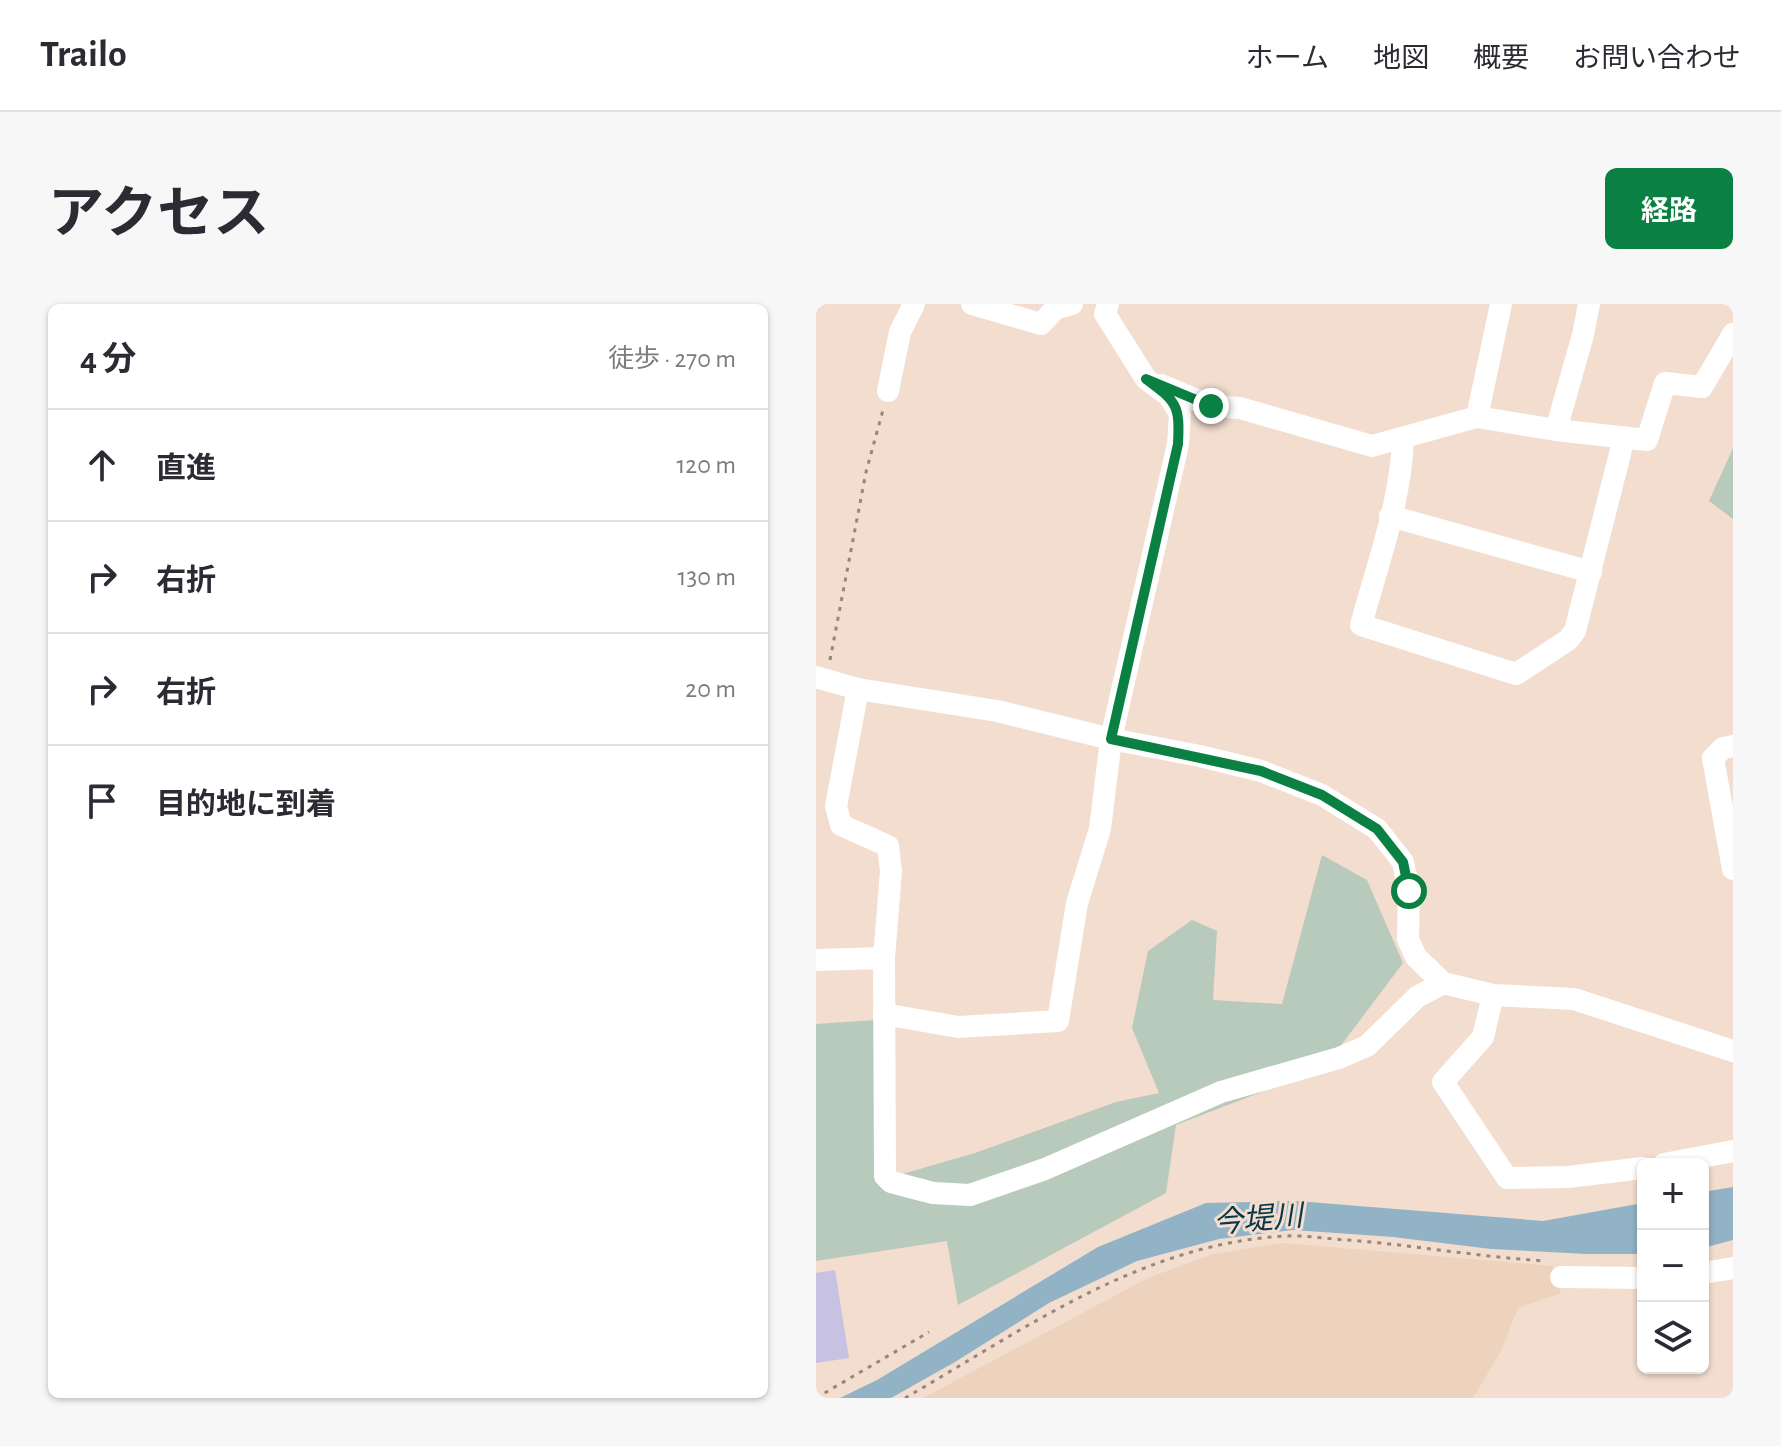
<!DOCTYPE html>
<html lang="ja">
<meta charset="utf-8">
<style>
body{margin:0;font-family:"Alegreya Sans","Noto Sans JP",sans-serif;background:#f7f7f7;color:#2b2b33}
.controls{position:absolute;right:24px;bottom:24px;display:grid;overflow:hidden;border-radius:12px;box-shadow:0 2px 6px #0004}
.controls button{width:72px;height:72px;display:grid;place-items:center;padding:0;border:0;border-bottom:2px solid #e1e1e2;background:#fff;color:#2b2b33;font:40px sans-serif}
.stop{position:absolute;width:24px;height:24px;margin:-18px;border:6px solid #0b8043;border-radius:50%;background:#fff}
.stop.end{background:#0b8043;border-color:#fff;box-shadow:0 2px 8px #0008}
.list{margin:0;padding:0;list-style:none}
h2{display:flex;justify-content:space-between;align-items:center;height:104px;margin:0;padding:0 32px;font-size:34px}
h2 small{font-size:26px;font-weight:400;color:#7c7c81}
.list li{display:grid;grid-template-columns:52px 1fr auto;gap:24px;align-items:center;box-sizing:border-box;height:112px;padding:0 32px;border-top:2px solid #e1e1e2}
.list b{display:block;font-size:30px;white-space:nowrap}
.list em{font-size:26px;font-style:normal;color:#7c7c81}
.icon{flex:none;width:44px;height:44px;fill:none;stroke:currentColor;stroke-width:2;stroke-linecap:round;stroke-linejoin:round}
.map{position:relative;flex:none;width:917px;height:1094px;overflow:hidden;border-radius:12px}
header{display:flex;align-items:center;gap:48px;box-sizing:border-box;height:112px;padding:0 40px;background:#fff;border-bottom:2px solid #e1e1e2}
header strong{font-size:38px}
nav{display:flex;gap:44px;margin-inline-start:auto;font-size:28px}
.intro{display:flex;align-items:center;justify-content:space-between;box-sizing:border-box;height:192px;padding:0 48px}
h1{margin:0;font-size:56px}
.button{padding:20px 36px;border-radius:12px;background:#0b8043;color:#fff;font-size:28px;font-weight:700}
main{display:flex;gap:48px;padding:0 48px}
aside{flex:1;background:#fff;border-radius:12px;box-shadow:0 2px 6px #0004}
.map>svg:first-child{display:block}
.built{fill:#edd2bd}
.green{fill:#b8cabc}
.water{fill:#92b3c5}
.building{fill:#c7c2e2}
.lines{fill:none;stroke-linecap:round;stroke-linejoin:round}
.path{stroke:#95877b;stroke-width:3;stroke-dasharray:4 6;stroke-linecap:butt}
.street{stroke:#fff;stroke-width:22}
.route{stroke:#0b8043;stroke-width:10}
.labels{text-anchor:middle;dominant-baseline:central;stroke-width:6;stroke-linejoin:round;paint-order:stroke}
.water-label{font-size:30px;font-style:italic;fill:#07364a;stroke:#f2ddce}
</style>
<header>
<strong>Trailo</strong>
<nav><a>ホーム</a><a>地図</a><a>概要</a><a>お問い合わせ</a></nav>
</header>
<div class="intro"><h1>アクセス</h1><a class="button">経路</a></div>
<main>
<aside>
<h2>4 分<small>徒歩 · 270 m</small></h2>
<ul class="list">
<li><svg class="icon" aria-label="ahead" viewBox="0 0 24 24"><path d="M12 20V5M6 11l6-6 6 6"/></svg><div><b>直進</b></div><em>120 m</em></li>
<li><svg class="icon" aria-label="right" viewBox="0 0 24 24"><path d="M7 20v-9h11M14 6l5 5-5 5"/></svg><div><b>右折</b></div><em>130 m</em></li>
<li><svg class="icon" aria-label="right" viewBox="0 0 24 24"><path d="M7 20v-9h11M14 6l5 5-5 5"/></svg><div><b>右折</b></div><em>20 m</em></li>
<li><svg class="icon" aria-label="arrive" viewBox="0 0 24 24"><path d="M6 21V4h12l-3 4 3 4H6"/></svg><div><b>目的地に到着</b></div></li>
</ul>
</aside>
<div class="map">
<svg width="917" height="1094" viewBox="0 0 917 1094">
<rect width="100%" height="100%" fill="#f2ddce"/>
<polygon class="built" points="467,939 737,962 745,989 702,1004 685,1047 657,1094 107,1094 332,974 397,950"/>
<g class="green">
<polygon points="917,144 917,215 893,197"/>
<polygon points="506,551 551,576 587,659 508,764 360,821 350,889 142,1001 131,937 0,957 0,720 60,716 69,875 159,849 300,798 343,789 316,724 332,647 376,616 401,627 397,696 466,700"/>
</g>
<g class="water">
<polygon points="917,883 917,936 887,944 887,888"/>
<polygon points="481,897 727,917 827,899 827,950 771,950 675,945 577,933 477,926 403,935 321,957 233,999 139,1058 75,1094 24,1094 61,1076 282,943 390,899"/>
</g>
<polygon class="building" points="19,966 33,1054 0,1059 0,969"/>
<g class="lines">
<g class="path">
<polyline points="14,356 50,168 67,106"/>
<polyline points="0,1094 113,1028"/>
<path d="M 89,1094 C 209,1025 327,939 470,932 C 490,931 511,935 531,936 C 598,941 663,953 730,957"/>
</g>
<g class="street">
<polyline points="156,0 225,20 239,5 256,0"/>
<polyline points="345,81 395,102 424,104 556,142 661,113 740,126 831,136 849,79 886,83 917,30"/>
<polyline points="72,87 84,28 98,0"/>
<polyline points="661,113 685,0"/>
<polyline points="740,126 767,31 773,0"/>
<path d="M 587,135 C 585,198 561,261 545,321 L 700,370 L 752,336 L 759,327 L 808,134"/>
<polyline points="574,212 775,268"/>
<polyline points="0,373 42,385 181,407 295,435 384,452 445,467 506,491 561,525 587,558 593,587 592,635 600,653 627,679 677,691 758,695 917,747"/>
<polyline points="42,385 20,502 25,521 72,542 75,567 68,654 69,872 75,878 117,889 154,891 229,865 405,788 523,754 551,742 601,693 627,679"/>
<polyline points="917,442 907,444 897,454 917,565"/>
<polyline points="0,656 68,654"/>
<polyline points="677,691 667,733 627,778 691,874 752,873 827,864"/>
<polyline points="68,710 142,723 242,717 261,599 284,525 295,435 362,140 364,110 353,92 330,75 289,10 292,0"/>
<polyline points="848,860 917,847"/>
<polyline points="887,969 917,964"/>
<polyline points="745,973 827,974"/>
</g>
</g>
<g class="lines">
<path class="route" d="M 395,102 L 330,75 C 361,98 364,101 362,140 L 295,435 L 445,467 L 506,491 L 561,525 L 587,558 L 593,587"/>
</g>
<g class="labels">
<g class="water-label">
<text transform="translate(442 916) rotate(-5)">今堤川</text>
</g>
</g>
</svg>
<div class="controls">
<button>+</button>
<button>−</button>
<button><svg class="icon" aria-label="layers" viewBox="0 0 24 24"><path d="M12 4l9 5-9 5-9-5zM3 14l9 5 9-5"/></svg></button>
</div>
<div class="stop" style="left:593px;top:587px"></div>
<div class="stop end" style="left:395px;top:102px"></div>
</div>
</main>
